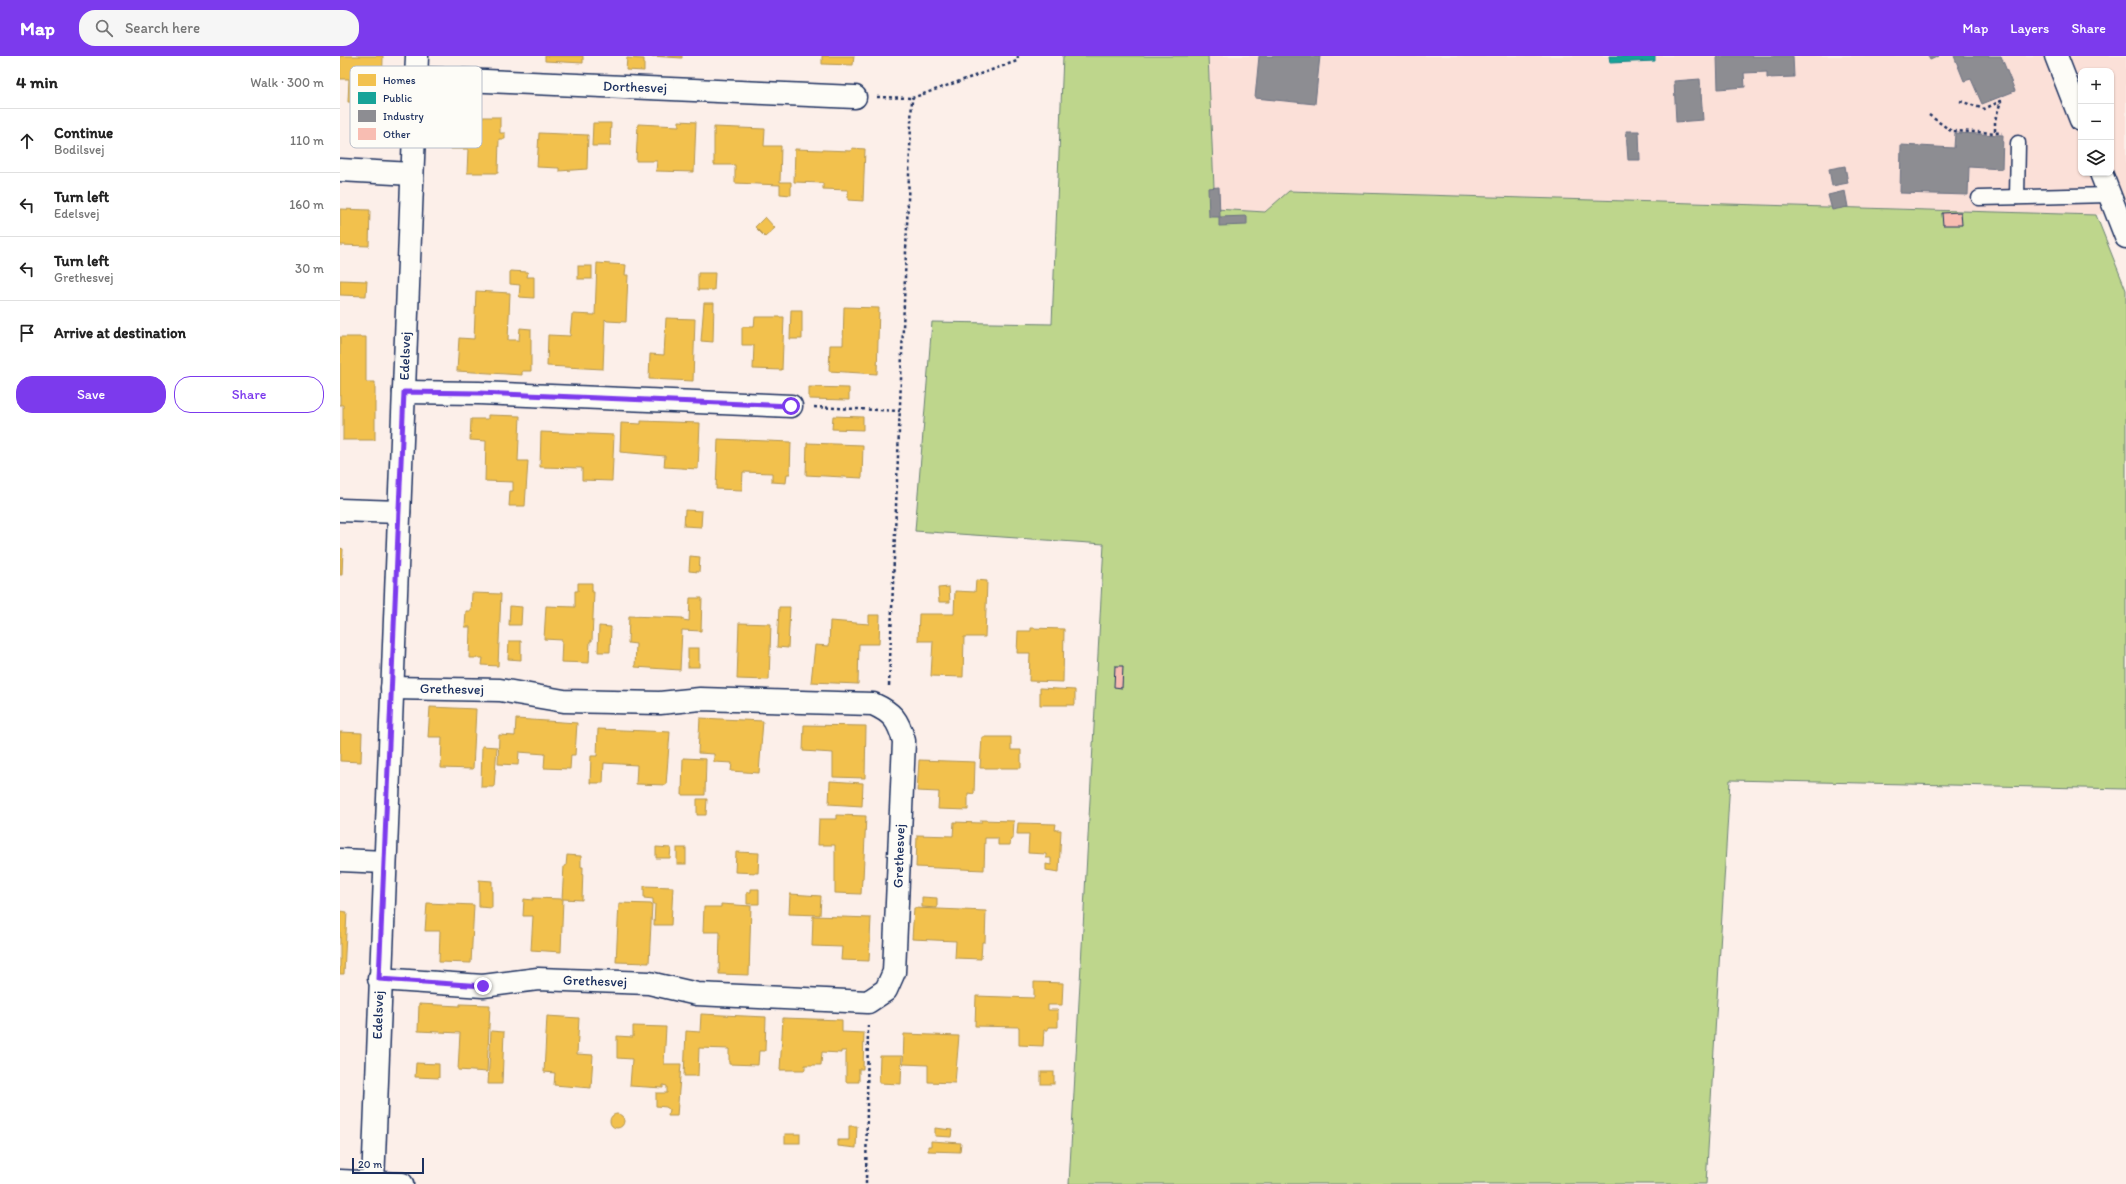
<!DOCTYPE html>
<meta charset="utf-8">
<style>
body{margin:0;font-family:Itim,sans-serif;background:#f6f6f6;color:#222}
.controls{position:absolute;right:12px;top:12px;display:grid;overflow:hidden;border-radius:8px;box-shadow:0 1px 3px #0004}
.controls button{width:36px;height:36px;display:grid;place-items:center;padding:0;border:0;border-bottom:1px solid #e0e0e0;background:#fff;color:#222;font:20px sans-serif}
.scale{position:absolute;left:12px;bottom:10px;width:72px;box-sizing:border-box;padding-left:4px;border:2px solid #1b2f5e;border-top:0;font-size:11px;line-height:14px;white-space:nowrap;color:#1b2f5e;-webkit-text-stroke:3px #fdfcf7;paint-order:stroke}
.stop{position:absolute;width:12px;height:12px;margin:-9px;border:3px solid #7c3aed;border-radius:50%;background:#fff}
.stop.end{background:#7c3aed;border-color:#fff;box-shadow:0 1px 4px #0008}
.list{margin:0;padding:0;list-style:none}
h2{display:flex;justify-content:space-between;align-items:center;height:52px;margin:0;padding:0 16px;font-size:17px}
h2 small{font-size:13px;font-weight:400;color:#767676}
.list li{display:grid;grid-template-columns:26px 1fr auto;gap:12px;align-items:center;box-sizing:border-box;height:64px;padding:0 16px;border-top:1px solid #e0e0e0}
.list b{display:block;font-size:15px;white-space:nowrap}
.list p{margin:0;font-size:13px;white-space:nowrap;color:#767676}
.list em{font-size:13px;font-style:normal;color:#767676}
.actions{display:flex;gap:8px;padding:12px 16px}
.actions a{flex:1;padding:9px 0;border:1px solid #7c3aed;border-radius:16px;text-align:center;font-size:14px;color:#7c3aed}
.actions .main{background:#7c3aed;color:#fff}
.icon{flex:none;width:22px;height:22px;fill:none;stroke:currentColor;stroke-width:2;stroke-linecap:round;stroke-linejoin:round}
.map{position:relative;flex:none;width:1786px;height:1128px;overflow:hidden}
header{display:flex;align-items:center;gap:24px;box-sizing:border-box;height:56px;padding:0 20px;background:#7c3aed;color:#fff}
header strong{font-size:19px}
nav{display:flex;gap:22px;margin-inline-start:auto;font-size:14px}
.search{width:280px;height:36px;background:#f6f6f6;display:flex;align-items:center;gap:10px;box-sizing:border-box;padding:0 14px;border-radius:16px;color:#767676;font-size:15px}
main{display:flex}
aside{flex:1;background:#fff}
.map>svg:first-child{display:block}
.built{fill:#fbe0d8;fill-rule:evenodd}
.green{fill:#bed68c;stroke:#6c8275}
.homes{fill:#f2c14e;stroke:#b29553}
.public{fill:#17a398;stroke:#188087}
.industry{fill:#8d8d92;stroke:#6b7182}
.building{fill:#f8bdb2;stroke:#1b2f5e}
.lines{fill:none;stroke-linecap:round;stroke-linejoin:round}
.lane-casing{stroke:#1b2f5e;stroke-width:17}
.street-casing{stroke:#1b2f5e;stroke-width:25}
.path{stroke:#1b2f5e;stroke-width:2.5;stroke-dasharray:3 3;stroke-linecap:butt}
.lane{stroke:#fdfcf7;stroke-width:14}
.street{stroke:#fdfcf7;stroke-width:22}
.route{stroke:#7c3aed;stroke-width:5}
.labels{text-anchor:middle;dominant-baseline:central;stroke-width:4;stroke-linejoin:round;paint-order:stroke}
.street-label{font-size:14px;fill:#1b2f5e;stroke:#fdfcf7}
.key{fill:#fdfcf7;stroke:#b9bec9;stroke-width:1}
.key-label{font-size:11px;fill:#1b2f5e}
</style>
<header>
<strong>Map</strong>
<div class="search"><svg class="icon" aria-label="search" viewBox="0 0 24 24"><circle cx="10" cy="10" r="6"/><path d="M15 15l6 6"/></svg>Search here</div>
<nav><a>Map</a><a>Layers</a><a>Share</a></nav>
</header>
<main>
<aside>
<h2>4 min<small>Walk · 300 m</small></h2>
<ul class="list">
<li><svg class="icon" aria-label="ahead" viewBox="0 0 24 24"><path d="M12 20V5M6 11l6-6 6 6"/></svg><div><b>Continue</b><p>Bodilsvej</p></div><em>110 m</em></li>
<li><svg class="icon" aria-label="left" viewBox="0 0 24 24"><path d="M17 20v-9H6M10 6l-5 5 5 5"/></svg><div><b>Turn left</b><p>Edelsvej</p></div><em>160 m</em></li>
<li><svg class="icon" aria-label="left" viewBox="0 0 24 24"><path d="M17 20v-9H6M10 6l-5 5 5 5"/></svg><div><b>Turn left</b><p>Grethesvej</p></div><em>30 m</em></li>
<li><svg class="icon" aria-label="arrive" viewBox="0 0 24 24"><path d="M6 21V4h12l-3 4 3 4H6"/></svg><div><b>Arrive at destination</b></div></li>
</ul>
<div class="actions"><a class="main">Save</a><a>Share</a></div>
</aside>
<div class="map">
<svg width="1786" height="1128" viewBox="0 0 1786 1128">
<rect width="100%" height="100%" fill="#fcefe9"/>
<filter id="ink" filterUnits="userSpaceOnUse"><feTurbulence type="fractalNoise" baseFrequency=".025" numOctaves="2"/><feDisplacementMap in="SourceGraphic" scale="8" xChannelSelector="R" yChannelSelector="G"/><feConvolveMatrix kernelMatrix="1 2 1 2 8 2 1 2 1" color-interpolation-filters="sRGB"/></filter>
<g filter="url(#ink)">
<path class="built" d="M 868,0 L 1786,0 L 1786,153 L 1756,159 L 950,135 L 925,156 L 875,153 ZM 1741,15 L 1771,15 L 1771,117 L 1741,117 Z"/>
<polygon class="green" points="723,0 868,0 875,153 925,156 949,135 1756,159 1786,234 1786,733 1390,724 1366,1128 729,1128 764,488 575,475 592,266 712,268"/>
<g class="homes">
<polygon points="0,0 43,0 42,47 39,47 38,55 24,55 24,47 8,46 9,23 0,23"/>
<polygon points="205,0 243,0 243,7 205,5"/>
<polygon points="311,0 342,0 342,2"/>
<polygon points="482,0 514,0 513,9 482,8"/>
<polygon points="287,2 304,3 304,15 286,14"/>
<polygon points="128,61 160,61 160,77 165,77 165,83 159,83 158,117 127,117 128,93 111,93 112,65 128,65"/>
<polygon points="339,65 356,66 354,116 316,115 317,105 296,105 298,68 339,70"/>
<polygon points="253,67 271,67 270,90 252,90"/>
<polygon points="374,71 425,73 424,90 441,90 440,126 451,126 451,139 440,138 440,129 395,127 395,109 374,109"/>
<polygon points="199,77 248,79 247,113 219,115 219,112 197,111"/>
<polygon points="512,92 525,93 523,145 508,144 508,134 483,133 483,127 454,126 455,93 511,95"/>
<polygon points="0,153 30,154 29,190 0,189"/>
<polygon points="425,161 435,172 425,181 415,171"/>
<polygon points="257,207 286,209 285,219 288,219 286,266 267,265 265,263 263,313 207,310 208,279 230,280 232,258 255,259"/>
<rect x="238" y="210" width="14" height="13"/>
<polygon points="170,215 188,216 187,221 194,221 194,242 179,241 180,229 170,228"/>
<polygon points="358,217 375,217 374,234 358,234"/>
<polygon points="0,224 27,225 26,240 0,239"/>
<polygon points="136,235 170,237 168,284 179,284 180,272 191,273 191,315 182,315 182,319 117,315 119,282 134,283"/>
<polygon points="364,247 374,247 373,286 361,285"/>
<polygon points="504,251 539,252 537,318 489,315 490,289 503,289"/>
<polygon points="451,254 462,254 462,283 450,283"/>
<polygon points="415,261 444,261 442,314 413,313 414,289 402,289 402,271 414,271"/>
<polygon points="326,262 355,263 353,325 309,323 310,298 324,299"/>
<polygon points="0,281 26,281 26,326 35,326 35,384 3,384 3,349 0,349"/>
<polygon points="469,331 509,332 509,344 469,343"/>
<polygon points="148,359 180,360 178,405 188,405 185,450 169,450 170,435 173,435 173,426 145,425 146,385 130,384 131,363 148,363"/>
<polygon points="493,360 523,361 523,374 492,373"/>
<polygon points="301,365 360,367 358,413 324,411 325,400 280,396 281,367 301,368"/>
<polygon points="201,376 274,379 272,425 242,424 242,412 200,411"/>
<polygon points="378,383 451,386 450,418 447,418 446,427 432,426 432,417 403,416 402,434 376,433"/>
<polygon points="467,387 523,389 522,422 466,419"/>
<polygon points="345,454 362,455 361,471 344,470"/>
<polygon points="0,492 3,493 2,519 0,519"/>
<polygon points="350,500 360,501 359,516 349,515"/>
<polygon points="636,524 647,525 645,581 624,581 623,621 591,620 593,585 578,585 579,558 614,558 615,535 635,536"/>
<polygon points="238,527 252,527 252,536 254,536 252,585 250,585 249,607 221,606 222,584 204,583 206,550 235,551 235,535 238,535"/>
<polygon points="609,531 610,546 599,546 598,532"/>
<polygon points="132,537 161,538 158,610 142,609 143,602 129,602 130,571 125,571 126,555 131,555"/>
<polygon points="350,542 362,542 361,575 342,574 340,614 295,611 296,588 288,587 289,560 343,562 343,564 349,565"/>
<polygon points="170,550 182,551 181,569 169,569"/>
<polygon points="439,551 450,551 448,592 437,591"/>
<polygon points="529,559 540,559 539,588 519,588 518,628 471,626 475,589 489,590 490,565 529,568"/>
<polygon points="399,567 431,568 429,624 397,623"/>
<polygon points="259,570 271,571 270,596 258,596"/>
<polygon points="691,572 724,573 723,626 689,625 690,597 677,597 678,575 691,575"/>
<polygon points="169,585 181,585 181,604 168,603"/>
<rect x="348" y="592" width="11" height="19"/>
<polygon points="700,632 735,634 735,649 700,649"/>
<polygon points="90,651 136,653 133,713 101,712 102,681 88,681"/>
<polygon points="360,662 423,665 419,717 391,715 392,707 374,706 374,698 358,697"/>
<polygon points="176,663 237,667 235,699 231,699 230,713 204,712 205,698 179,696 178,709 158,708 159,679 175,680"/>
<polygon points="464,669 526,670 525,722 493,721 493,697 463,695"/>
<polygon points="258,673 330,676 326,729 296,728 297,709 264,707 263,727 250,727 251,700 257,700"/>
<polygon points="0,676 22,677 21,706 0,705"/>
<polygon points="642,681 671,681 671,694 681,694 681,712 640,712"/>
<polygon points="142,690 157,691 154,731 141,731"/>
<polygon points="343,702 366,703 365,739 342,739"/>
<polygon points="579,704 635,706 634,738 628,737 628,754 598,753 599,736 577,735"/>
<polygon points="490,725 523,727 522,750 489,748"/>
<polygon points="357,743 367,743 366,759 357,759"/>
<polygon points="496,759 526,760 523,823 522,823 521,838 495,837 495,789 478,789 479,763 496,763"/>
<polygon points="641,764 674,765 673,783 671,783 670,789 658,789 658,782 645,782 644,814 576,811 577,779 613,780 614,766 641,767"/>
<polygon points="678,767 716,768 715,774 721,774 719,816 706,814 706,808 711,809 711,802 706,802 706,798 688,797 689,778 677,778"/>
<polygon points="316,791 331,792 330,802 316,802"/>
<rect x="337" y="792" width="9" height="16"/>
<polygon points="396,796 419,797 418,817 395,816"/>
<polygon points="227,799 241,800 241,811 243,811 242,844 223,843 221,896 191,894 193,860 183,860 184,843 193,844 193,842 222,843 224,810 226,810"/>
<polygon points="139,824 152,825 152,852 139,851"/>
<polygon points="304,830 333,831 331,869 314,869 315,848 313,848 313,843 304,842"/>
<polygon points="411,833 419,833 419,848 407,848 407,836 411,836"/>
<polygon points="450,838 481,840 480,859 449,858"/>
<polygon points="582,841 597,842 597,852 582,851"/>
<polygon points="87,847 134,849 131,907 99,906 100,875 85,875"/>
<polygon points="279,847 312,848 309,907 276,906"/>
<polygon points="381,848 411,850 409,919 379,918 380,876 363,876 364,851 381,851"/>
<polygon points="574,852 646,855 645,886 642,886 641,903 615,902 616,885 572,883"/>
<polygon points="0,855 7,856 4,918 0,918"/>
<polygon points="473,860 531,862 529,905 501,904 502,891 472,890"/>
<polygon points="694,926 723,927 722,949 708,949 708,954 718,954 718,971 708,971 708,974 704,974 703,990 679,989 679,971 635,970 636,940 694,942"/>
<polygon points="79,948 120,950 120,948 150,949 147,1016 118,1014 120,977 78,975"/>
<polygon points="361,958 426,961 425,995 419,995 418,1009 389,1008 389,993 359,992 358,1020 344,1020 346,975 360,976"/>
<polygon points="207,960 239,962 237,998 253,999 251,1032 214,1029 215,1017 204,1016"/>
<polygon points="443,962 502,964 502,976 524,977 523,1013 519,1013 519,1026 506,1026 506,995 501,995 501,997 482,996 481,1009 465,1009 465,1014 440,1014"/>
<polygon points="293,970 326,971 324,1008 341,1008 337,1060 328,1060 329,1053 326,1051 316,1050 316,1037 327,1037 327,1030 323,1029 323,1032 290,1030 292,1003 277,1002 277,980 293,981"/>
<polygon points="151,975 164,976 162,1028 148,1028"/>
<polygon points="564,978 619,980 615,1027 588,1026 588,1009 563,1008"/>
<polygon points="540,1000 562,1000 561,1028 539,1027"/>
<polygon points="76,1007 99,1008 99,1022 75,1021"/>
<rect x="701" y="1016" width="13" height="12"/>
<circle cx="277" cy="1065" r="7"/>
<polygon points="509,1070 517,1070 516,1092 498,1090 498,1084 509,1084"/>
<polygon points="595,1072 612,1074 611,1081 595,1080"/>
<rect x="445" y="1078" width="15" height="9"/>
<polygon points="591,1085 621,1087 620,1096 588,1095 588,1090 591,1090"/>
</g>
<polygon class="public" points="1269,0 1315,0 1315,5 1270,7"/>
<g class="industry">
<polygon points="919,0 980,0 975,48 915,42"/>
<polygon points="1377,0 1453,0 1454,21 1427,22 1427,16 1404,17 1405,31 1378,33"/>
<polygon points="1588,0 1599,0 1590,4"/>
<polygon points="1614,0 1661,0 1675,35 1642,48 1631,23 1624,25"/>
<polygon points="1360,23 1363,64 1336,66 1334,25"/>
<polygon points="1286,75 1299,75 1300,104 1288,104"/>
<polygon points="1615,77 1663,79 1662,113 1629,111 1628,139 1560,137 1561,89 1614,92"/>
<polygon points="1505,110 1508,127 1492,130 1489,113"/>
<polygon points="879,131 880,161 907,160 907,169 879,170 879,161 869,161 868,132"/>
<polygon points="1505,135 1508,151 1492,154 1488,139"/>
</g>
<g class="building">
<polygon points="1621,156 1622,169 1603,169 1602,157"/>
<polygon points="775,610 783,610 782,632 774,631"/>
</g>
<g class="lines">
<g class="lane-casing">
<g id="lane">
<polyline points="1677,141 1678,87"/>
<polyline points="1639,142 1770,139"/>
</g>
</g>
<g class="street-casing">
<g id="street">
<polyline points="1716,0 1741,64"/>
<polyline points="76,22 515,41"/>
<polyline points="0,114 72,118"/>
<polyline points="1761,117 1786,181"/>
<polyline points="64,336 139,337 451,350"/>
<polyline points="0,454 59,456"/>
<polyline points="0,804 45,806"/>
<path d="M 39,923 L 143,930 L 198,923 L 309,927 L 357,938 L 528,946 L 546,934 L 554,916 L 564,685 C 558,664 553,657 533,648 L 360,643 L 320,647 L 224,645 L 160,634 L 52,632"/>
<polyline points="0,1125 62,1128"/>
<polyline points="33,1127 77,0"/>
</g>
</g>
<g class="path">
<polyline points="537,41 572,42"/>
<polyline points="1620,45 1644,53 1661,45 1655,64 1655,77"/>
<polyline points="1589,59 1611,75 1662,77"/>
<polyline points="474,351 560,355"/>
<polyline points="549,630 572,42 677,5 678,0"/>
<polyline points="526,1128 528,969"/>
</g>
<use href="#lane" class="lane"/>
<use href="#street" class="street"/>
</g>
</g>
<g class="lines" filter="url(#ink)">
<polyline class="route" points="143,930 39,923 64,336 139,337 451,350"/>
</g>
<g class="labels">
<g class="street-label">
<text transform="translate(295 31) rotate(2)">Dorthesvej</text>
<text transform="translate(65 300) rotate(-88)">Edelsvej</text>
<text transform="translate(112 633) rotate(1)">Grethesvej</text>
<text transform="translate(559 800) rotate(-88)">Grethesvej</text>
<text transform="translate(255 925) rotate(2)">Grethesvej</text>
<text transform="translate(38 959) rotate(-88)">Edelsvej</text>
</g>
</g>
<rect x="10" y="10" width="132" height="82" rx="6" class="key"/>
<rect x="18" y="18" width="18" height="12" fill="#f2c14e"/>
<rect x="18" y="36" width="18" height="12" fill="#17a398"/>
<rect x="18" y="54" width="18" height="12" fill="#8d8d92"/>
<rect x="18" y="72" width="18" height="12" fill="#f8bdb2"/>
<g class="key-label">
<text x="43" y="28">Homes</text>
<text x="43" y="46">Public</text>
<text x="43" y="64">Industry</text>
<text x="43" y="82">Other</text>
</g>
</svg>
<div class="controls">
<button>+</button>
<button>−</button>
<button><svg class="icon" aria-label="layers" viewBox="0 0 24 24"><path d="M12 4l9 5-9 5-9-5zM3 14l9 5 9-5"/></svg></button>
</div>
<div class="scale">20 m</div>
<div class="stop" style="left:451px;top:350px"></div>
<div class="stop end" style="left:143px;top:930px"></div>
</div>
</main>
